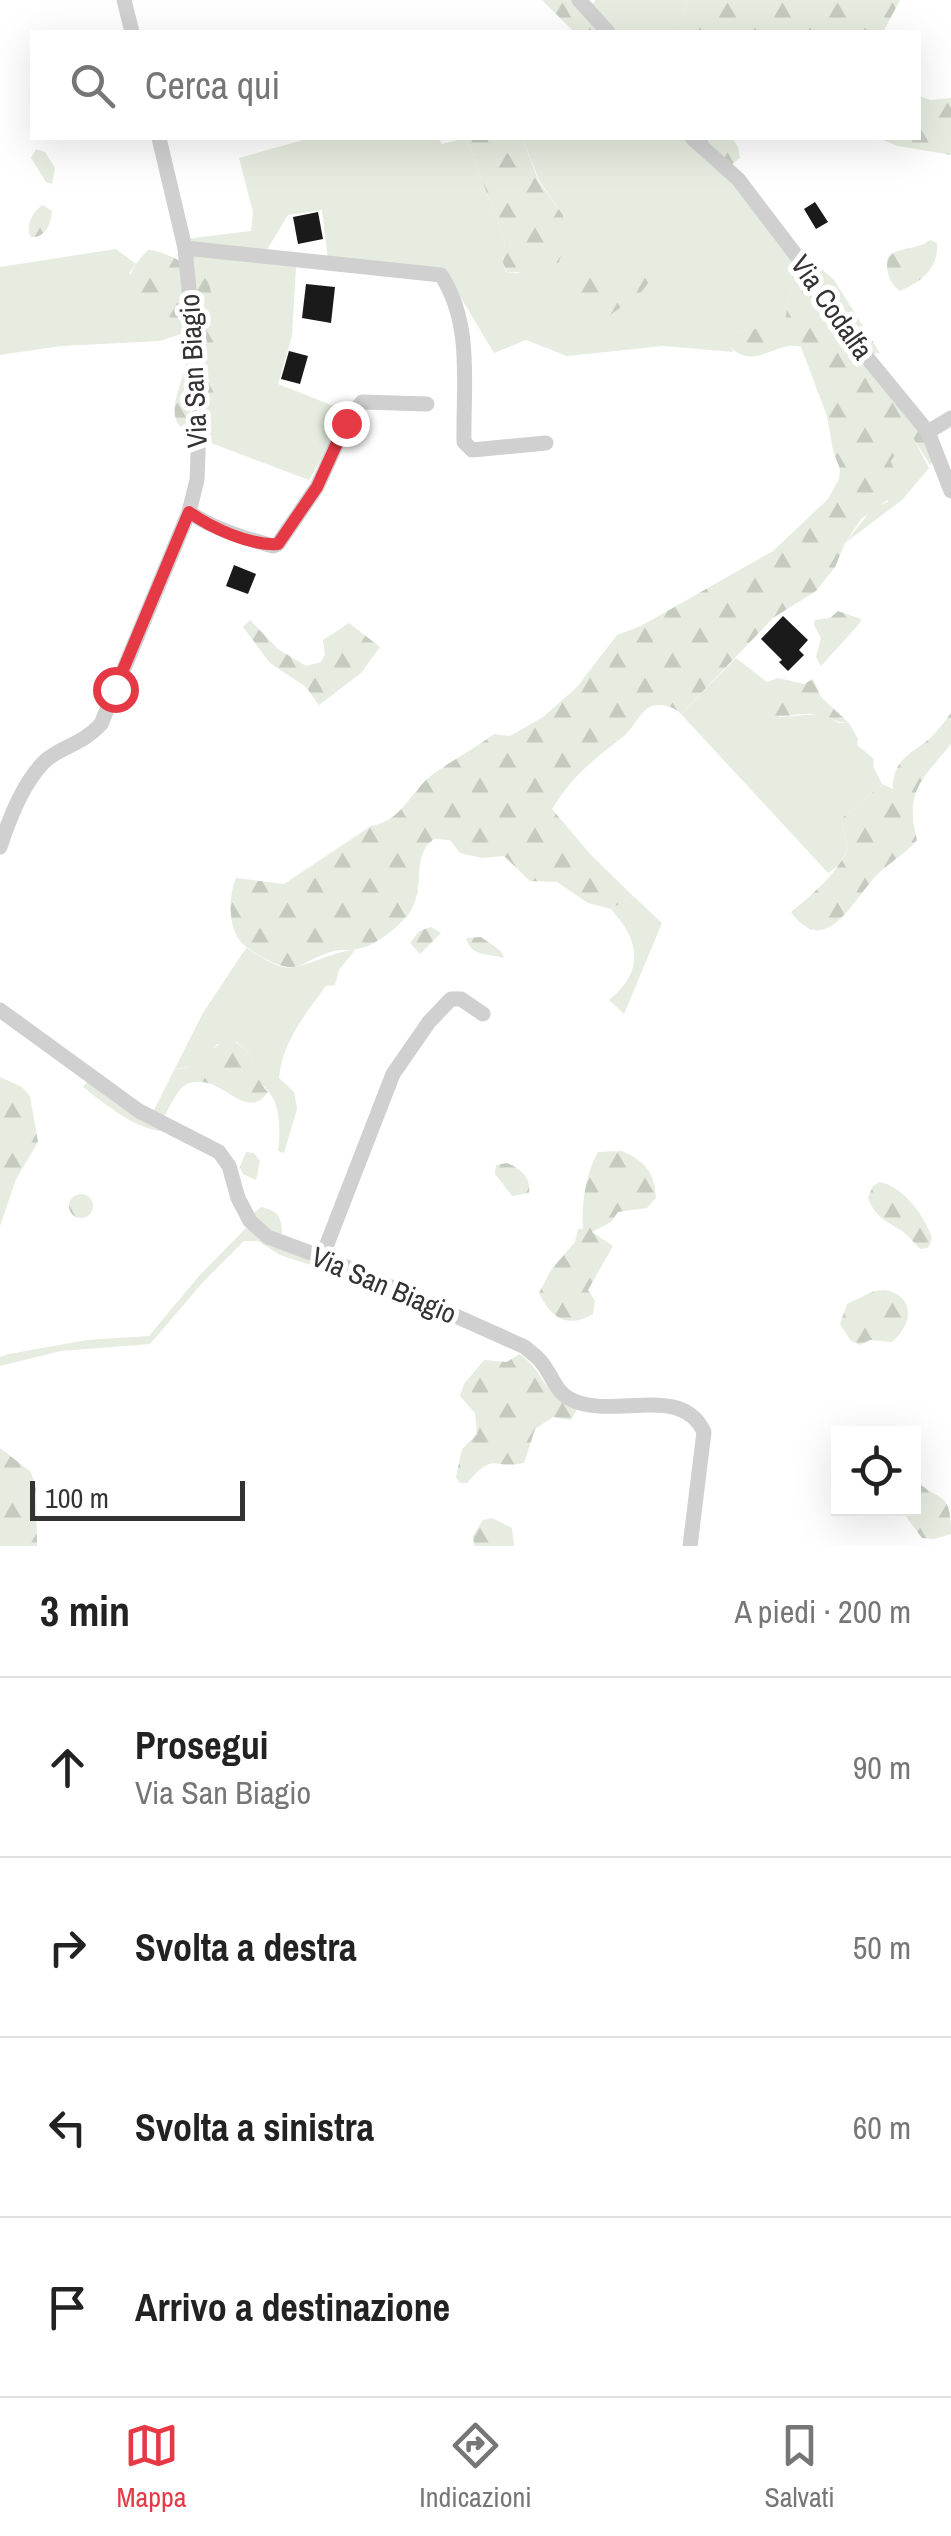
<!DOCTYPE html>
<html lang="it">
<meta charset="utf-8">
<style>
body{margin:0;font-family:"Archivo Narrow",sans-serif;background:#f6f6f6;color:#222}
.controls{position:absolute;right:30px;bottom:30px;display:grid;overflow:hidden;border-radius:0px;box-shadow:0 10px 40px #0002}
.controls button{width:90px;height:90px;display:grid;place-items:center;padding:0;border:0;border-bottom:2px solid #e0e0e0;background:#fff;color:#222;font:50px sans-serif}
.scale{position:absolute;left:30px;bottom:25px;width:215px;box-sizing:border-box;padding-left:10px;border:5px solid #333;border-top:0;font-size:28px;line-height:35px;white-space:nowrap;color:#333;-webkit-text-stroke:8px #fff;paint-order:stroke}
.stop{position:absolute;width:30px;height:30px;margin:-22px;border:8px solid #e63946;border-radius:50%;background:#fff}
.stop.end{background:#e63946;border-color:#fff;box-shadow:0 2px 10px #0008}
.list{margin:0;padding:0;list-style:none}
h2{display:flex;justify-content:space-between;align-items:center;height:130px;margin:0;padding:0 40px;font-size:42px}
h2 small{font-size:32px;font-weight:400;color:#767676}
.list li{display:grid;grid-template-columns:65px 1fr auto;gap:30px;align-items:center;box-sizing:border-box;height:180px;padding:0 40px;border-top:2px solid #e0e0e0}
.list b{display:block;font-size:38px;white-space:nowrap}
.list p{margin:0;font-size:32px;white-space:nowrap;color:#767676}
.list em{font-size:32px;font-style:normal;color:#767676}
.icon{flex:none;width:55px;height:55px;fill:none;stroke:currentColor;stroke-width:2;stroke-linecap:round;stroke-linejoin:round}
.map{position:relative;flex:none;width:951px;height:1546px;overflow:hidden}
.search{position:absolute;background:#fff;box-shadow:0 10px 40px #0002;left:30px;right:30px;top:30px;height:110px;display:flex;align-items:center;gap:25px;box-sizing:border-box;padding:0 35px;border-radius:0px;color:#767676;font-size:38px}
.sheet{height:850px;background:#fff}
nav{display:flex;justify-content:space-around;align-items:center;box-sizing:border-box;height:140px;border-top:2px solid #e0e0e0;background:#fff;font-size:28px;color:#767676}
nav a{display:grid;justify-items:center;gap:5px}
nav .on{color:#e63946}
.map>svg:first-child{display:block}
.green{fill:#e6ecdf}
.forest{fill:url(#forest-firs)}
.building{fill:#1a1a1a}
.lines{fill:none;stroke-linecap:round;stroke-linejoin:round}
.minor{stroke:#d0d0d0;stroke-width:15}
.route{stroke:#e63946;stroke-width:12}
.labels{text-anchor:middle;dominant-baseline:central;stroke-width:10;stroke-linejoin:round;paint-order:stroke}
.street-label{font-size:28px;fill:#333;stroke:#fff}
</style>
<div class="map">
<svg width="951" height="1546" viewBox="0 0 951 1546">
<defs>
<pattern id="forest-firs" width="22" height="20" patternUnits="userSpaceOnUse" patternTransform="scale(2.5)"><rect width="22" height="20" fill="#e6ecdf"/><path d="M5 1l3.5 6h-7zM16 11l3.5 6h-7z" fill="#c6cbc0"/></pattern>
</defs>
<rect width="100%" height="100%" fill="#fff"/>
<g class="green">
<polygon points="596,0 687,0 676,32 611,32 589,7"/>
<path d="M 310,138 L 438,138 L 442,144 L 466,138 L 505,241 L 503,263 L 506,272 L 519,273 L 563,215 L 540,182 L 522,138 L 685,138 L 742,192 L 805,280 L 796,277 C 787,291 790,309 783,325 L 733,333 L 727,344 L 734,352 L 663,346 L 567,356 L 526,340 L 494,353 L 446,273 L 328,259 L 322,210 L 288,215 L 265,253 L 186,247 L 185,239 L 251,231 L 253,212 L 239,158 Z"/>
<polygon points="116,249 136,264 129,273 163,313 178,320 187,332 160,341 61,346 0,355 0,267"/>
<polygon points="188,255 296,267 292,336 278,384 349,412 309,480 203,440 202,429 213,394 214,334 189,266"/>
<polygon points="910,432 929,468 902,500 845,543 873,508 888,502 891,461"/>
<polygon points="736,658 767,682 763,692 779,717 820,714 839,723 849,723 858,739 857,745 874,759 873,766 882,784 841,819 848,848 839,865 828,873 681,714"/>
<path d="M 633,896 L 662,923 L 624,1014 L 609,1000 C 645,971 640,941 611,909 Z"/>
<path d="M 246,948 C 257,954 270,964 283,967 C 301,971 331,951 355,950 L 339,970 L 335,985 L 326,986 C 305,1014 282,1043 279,1078 L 294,1092 L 297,1109 L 284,1153 L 278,1151 C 280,1135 281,1109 271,1095 C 267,1087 259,1085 256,1076 C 252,1059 251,1053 237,1042 L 217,1044 L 200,1064 L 174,1070 L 203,1013 Z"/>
<path d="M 88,1081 L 165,1131 C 138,1132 104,1103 83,1087 Z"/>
<polygon points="246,1228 273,1243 322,1261 326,1270 280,1255 258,1241 244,1241 204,1281 150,1344 61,1351 0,1366 0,1357 9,1354 87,1340 149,1336 199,1276"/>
</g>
<g class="forest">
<polygon points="542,0 573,0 602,32 574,32"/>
<polygon points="687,0 900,0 883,32 676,32"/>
<polygon points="919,96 931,100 951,98 951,155 898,146 878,138 918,138"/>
<polygon points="466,138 522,138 539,182 563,215 563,247 559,262 540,272 507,272 503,263 505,241"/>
<polygon points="700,138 732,138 738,147 740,158 731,165"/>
<polygon points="36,149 45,152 55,168 52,184 46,182 31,158"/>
<path d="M 43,205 L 52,211 C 51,223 46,238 31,237 C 25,227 32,211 43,205 Z"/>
<path d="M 930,240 L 937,243 C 939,268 921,282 900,291 C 889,283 885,270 888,257 C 900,246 918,250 930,240 Z"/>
<path d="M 148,250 C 162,250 201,269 208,282 C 218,303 219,404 206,423 C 204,426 197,431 194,433 C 138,420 228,340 163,314 L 152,319 L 136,316 C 120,290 128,270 148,250 Z"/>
<path d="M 631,262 L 642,262 L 650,267 L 652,274 C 643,301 620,303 602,323 L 588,317 C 578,297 575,280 592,263 C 606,267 622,276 631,262 Z"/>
<polygon points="812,264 817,265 834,280 880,353 871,354 826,303"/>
<path d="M 796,277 L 805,280 L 917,420 L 936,458 L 930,465 L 910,433 L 891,461 L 900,491 L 861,519 L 845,543 L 835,567 L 816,591 L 773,618 L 681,714 C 674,707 663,703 652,706 C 641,710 634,727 625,735 C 593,761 575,772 552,809 L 591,855 L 633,896 L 611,909 L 588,903 L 557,882 L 530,881 L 504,856 L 482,858 L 460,853 L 450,840 L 434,839 C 409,857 428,888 408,915 C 397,928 374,947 357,949 C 350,951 341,949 334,951 C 299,961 300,978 262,957 C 252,951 244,947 238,938 C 228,922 229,894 236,878 L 284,884 L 371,826 C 402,821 410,792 432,775 C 452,760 474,749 494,734 L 510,736 L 543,717 L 577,687 L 617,635 L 641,626 L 773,551 L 828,499 L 839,479 L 840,469 L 833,451 L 827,416 L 801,347 C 776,339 754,374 727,344 L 728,337 L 733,333 L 783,324 C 790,309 787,290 796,277 Z"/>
<polygon points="838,611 861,619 860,623 821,666 816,657 821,638 814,625 815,620 830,618"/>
<polygon points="250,620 278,649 306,666 321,662 325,654 323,640 349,623 380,647 361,673 319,705 306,687 270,663 243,627"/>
<path d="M 778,678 L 804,684 L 813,679 L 821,697 L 849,723 C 836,723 827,716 815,714 C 799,712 785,719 770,714 L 763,692 L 767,682 Z"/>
<path d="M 951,713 L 951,744 C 923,779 904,790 917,840 C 906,853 892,861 880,872 C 854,896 827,962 791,912 C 812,895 838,873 848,848 L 841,819 L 882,784 L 893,789 C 892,760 910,755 929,739 C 937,732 944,722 951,713 Z"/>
<polygon points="431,927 441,933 420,954 410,943 419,931"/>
<path d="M 481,937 L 501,951 L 504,958 C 488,953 471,957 466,938 Z"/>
<path d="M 229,1039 C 261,1052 248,1073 268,1092 C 244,1125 222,1070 187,1084 C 177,1088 170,1108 163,1118 L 152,1114 L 174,1070 C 207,1066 203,1050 229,1039 Z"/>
<polygon points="0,1077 22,1087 30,1096 38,1142 16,1179 0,1226"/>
<path d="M 622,1151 C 645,1161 655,1173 656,1198 L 647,1208 L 618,1212 L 611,1222 L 592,1232 L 613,1246 L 588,1290 L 595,1301 L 593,1314 C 566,1330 550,1316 539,1293 L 551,1270 L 575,1242 L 578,1229 L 583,1229 C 581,1204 586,1173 598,1152 Z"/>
<polygon points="246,1152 254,1153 260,1161 256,1180 243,1174 240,1167"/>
<path d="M 507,1163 C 521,1169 531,1177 529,1193 L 512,1196 L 495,1174 L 496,1165 Z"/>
<path d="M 879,1182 C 902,1185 925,1216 932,1238 L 928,1248 L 920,1249 C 914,1243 909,1236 902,1231 C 886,1221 875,1217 868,1198 L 873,1186 Z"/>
<circle cx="81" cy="1206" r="12"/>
<path d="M 261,1207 C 281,1211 282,1220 282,1239 L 253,1214 Z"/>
<path d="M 886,1290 C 917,1298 912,1325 892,1342 L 870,1340 L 860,1345 L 851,1341 L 840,1324 L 847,1304 L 874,1291 Z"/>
<path d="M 519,1354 C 546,1371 539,1394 578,1407 L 571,1420 L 553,1417 L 535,1429 L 524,1463 C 490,1470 496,1450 467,1483 L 460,1483 L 456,1477 L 462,1449 L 477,1434 L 475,1413 L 460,1396 L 464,1384 L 484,1360 L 507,1362 Z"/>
<polygon points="0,1448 31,1472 36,1489 37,1546 0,1546"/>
<path d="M 914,1479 C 941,1504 951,1489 951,1534 L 934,1539 L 922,1538 L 902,1511 L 901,1509 L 914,1508 Z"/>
<polygon points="492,1518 512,1528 514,1546 474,1546 473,1536 483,1520"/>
</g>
<g class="building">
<polygon points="815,202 828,222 816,229 804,209"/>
<polygon points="318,212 323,239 298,244 293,217"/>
<polygon points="306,284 335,287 331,323 302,318"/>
<polygon points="289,351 308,356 300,384 281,379"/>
<polygon points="234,565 256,574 248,594 226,586"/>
<polygon points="783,616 808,640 799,650 804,655 788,671 779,662 782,660 761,639"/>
</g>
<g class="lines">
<g class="minor">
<polyline points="124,0 132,32"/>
<polyline points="579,0 608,32"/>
<polyline points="692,138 738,179 805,267 820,300 928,432 951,491"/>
<path d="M 185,248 L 441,275 C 473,324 463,385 464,442 L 472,450 L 546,443"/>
<polyline points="928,432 951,418"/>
<path d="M 189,512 C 213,529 245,538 273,546 L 278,544 L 317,487 L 346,423 L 362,402 L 427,404"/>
<path d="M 0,847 C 9,819 22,785 43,763 C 58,747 81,746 101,724 L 189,512 L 197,480 L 200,402 L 185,248 L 159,138"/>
<path d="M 0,1010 L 139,1111 L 219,1152 L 229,1166 L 238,1198 L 250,1221 L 268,1237 L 335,1262 L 525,1347 C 530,1352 538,1357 542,1363 C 552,1375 555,1391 570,1399 C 612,1421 681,1382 704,1432 L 690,1546"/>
<polyline points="322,1257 393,1074 429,1022 451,999 461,999 483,1014"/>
</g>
</g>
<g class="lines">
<path class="route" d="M 115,689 L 189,512 C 211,528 251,546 278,544 L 317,487 L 346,423"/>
</g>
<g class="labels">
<g class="street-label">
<text transform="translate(832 307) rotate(55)">Via Codalfa</text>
<text transform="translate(193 371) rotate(-93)">Via San Biagio</text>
<text transform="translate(384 1285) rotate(23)">Via San Biagio</text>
</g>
</g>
</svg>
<div class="controls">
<button><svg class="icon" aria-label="locate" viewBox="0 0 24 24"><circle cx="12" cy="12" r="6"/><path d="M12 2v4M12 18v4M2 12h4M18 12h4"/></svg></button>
</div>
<div class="scale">100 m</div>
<div class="stop" style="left:115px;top:689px"></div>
<div class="stop end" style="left:346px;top:423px"></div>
<div class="search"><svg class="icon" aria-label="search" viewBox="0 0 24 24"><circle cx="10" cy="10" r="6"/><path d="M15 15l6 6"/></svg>Cerca qui</div>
</div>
<section class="sheet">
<h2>3 min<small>A piedi · 200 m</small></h2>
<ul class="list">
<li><svg class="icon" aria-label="ahead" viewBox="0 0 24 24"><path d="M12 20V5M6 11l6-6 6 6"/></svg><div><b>Prosegui</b><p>Via San Biagio</p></div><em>90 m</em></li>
<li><svg class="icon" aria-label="right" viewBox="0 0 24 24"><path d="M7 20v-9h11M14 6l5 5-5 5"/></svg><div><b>Svolta a destra</b></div><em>50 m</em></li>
<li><svg class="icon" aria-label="left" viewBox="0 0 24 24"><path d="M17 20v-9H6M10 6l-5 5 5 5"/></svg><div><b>Svolta a sinistra</b></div><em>60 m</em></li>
<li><svg class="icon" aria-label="arrive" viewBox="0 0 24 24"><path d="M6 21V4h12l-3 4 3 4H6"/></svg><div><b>Arrivo a destinazione</b></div></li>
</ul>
</section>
<nav>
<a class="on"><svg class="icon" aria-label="map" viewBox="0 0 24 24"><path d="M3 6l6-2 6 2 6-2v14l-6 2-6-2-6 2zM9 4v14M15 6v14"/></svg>Mappa</a>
<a><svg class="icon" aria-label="directions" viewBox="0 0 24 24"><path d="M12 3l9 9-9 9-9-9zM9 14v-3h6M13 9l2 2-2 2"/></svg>Indicazioni</a>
<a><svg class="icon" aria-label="saved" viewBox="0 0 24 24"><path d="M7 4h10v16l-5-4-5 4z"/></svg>Salvati</a>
</nav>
